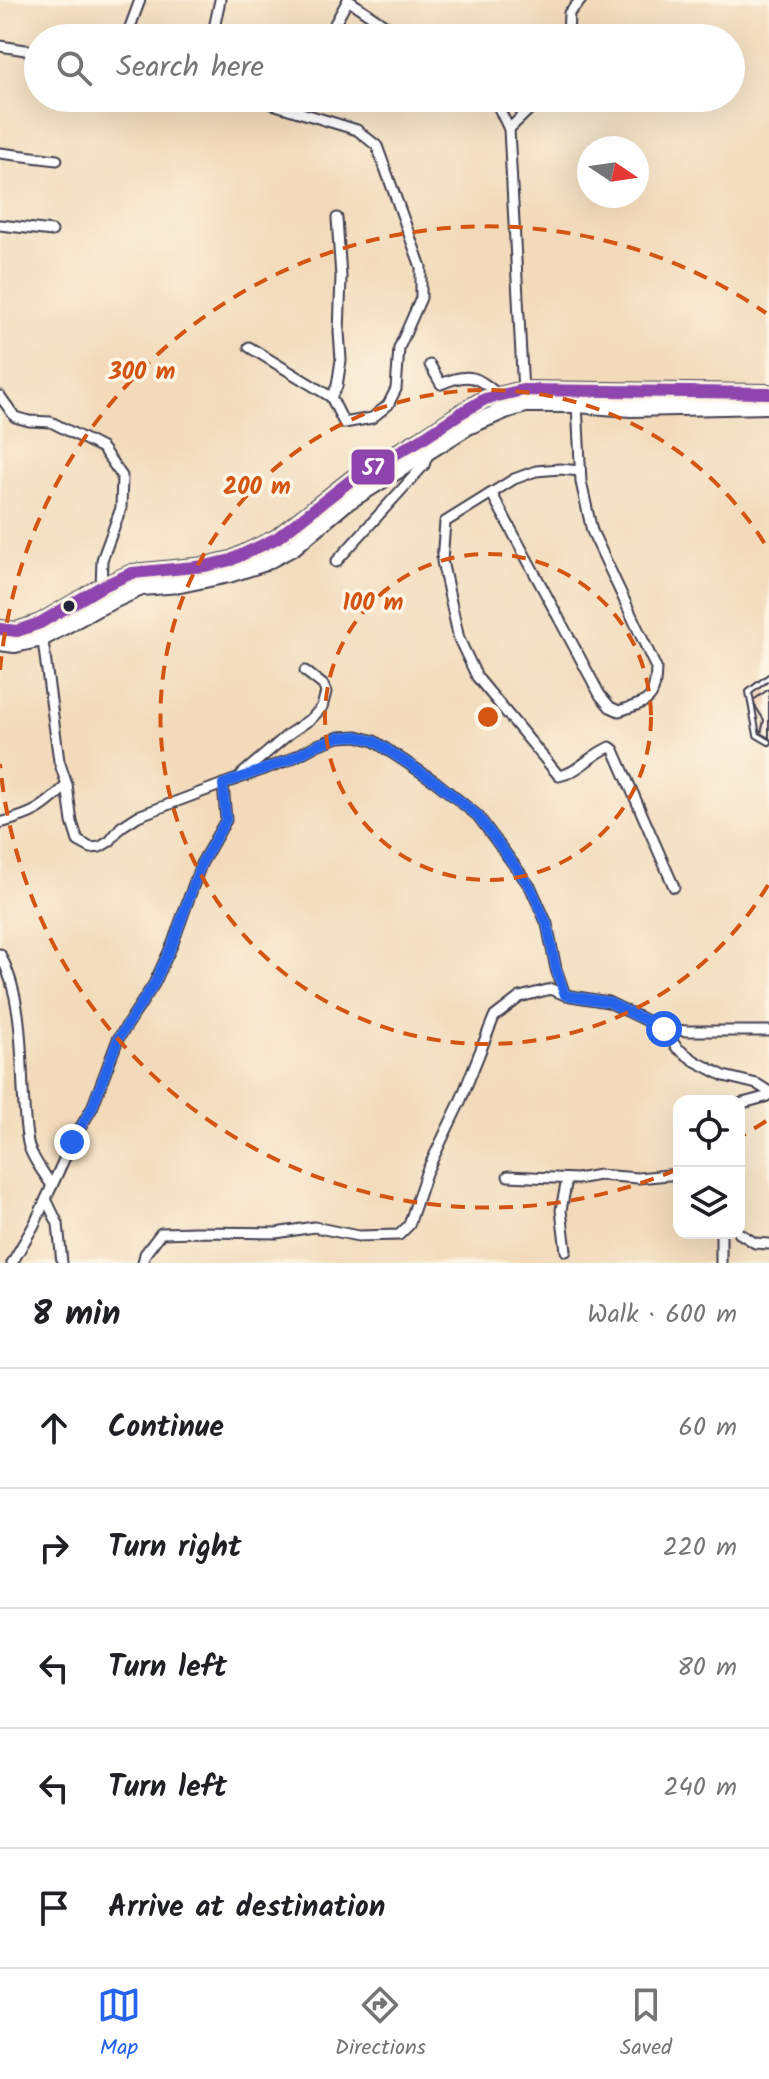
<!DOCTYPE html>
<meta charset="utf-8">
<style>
body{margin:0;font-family:Kalam,sans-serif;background:#f2f2f2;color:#202124}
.controls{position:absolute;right:24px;bottom:24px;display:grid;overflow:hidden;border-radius:16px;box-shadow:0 8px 32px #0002}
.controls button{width:72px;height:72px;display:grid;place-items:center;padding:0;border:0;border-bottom:2px solid #e0e0e0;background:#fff;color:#202124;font:40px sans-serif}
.compass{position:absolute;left:577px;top:136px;width:72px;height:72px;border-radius:50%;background:#fff;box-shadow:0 8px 32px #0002;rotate:103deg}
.stop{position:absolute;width:24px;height:24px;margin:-18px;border:6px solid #2563eb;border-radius:50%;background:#fff}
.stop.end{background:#2563eb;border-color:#fff;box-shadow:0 2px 8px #0008}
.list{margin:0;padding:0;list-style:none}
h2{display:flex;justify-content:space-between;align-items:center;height:104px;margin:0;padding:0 32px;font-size:34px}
h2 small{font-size:26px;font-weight:400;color:#757577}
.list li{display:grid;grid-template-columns:52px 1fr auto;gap:24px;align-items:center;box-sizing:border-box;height:120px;padding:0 32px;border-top:2px solid #e0e0e0}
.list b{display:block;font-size:30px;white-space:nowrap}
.list em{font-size:26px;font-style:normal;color:#757577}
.icon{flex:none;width:44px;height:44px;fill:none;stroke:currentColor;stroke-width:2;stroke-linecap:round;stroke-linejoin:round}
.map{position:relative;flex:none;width:769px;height:1263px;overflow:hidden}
.search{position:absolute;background:#fff;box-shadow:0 8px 32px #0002;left:24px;right:24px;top:24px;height:88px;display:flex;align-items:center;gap:20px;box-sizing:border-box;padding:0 28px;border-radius:44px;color:#757577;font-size:30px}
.sheet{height:704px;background:#fff}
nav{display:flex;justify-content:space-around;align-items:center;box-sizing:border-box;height:112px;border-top:2px solid #e0e0e0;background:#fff;font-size:22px;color:#757577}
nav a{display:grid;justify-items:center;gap:4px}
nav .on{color:#2563eb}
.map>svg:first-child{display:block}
.building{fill:#e7b594}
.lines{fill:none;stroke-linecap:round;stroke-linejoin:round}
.lane-casing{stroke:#413e4e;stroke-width:8}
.street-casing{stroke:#413e4e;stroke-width:13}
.highway-casing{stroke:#413e4e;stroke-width:20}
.lane{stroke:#fff;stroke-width:4}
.street{stroke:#fff;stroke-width:9}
.highway{stroke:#fff;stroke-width:16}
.bus-1-casing{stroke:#fcf5e5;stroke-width:18}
.bus-1{stroke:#8e44ad;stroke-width:12}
.route{stroke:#2563eb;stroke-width:10}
.ring{fill:none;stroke:#d45411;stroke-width:4;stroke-dasharray:14 10}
.bus-dot{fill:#22223b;stroke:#fcf5e5;stroke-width:3}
.centre{fill:#d45411;stroke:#fcf5e5;stroke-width:4}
.ring-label{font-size:24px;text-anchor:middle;font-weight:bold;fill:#d45411;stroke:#fcf5e5;stroke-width:7;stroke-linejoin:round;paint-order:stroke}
.line-badge{stroke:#fcf5e5;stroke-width:3}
.badge-label{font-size:22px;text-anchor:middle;font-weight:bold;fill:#fff}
</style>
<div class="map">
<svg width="769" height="1263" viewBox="0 0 769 1263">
<rect width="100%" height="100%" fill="#fcf5e5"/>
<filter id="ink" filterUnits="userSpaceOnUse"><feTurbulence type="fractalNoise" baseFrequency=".0125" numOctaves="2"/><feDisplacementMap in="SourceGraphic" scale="16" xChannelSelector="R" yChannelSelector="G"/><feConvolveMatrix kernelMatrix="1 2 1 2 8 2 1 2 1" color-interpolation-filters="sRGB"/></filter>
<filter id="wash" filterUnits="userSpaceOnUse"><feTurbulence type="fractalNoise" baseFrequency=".006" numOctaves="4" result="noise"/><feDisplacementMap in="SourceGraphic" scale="32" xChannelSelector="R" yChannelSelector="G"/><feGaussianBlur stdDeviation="1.8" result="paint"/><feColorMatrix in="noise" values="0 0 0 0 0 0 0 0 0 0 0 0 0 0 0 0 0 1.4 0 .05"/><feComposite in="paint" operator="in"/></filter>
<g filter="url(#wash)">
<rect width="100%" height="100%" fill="#f2daba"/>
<g id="blocks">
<polygon class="building" points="769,689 769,738 761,734 764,720 752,701"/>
</g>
</g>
<g filter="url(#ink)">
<use href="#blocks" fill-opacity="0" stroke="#413e4e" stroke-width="2"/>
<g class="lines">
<g class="lane-casing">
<polyline id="lane" points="769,677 749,692 757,735 769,742"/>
</g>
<g class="street-casing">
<g id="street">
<polyline points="348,0 404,38"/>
<polyline points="126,38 140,0"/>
<polyline points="212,38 220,0"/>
<polyline points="327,38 348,0"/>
<polyline points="568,38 569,13 581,0"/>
<polyline points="0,46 38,52"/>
<polyline points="490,98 496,102 509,129 523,392"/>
<polyline points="296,111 301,98"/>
<polyline points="509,129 541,98"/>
<polyline points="0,153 57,160"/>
<polyline points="0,225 52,231"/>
<polyline points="249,347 331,397 344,423 372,418 388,405 396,389 399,348 421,298 421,267 377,146 357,130 253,98"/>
<path d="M 430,365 L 441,384 C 470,371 477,377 500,396"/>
<polyline points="0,396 15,417 29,421 51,422 102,448 122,476 121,508 102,560 101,587"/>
<polyline points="331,397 337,386 341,360 339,332 341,277 337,218"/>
<path d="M 580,471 L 560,469 L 536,471 L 514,479 L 445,522 L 442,561 L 459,639 L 477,677 L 559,776 C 579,772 591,754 610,747 L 614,750 L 674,887"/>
<path d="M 492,494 L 600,695 L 610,707 L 619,711 C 649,701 655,702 656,668 L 592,531 L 581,482 L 577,404"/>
<polyline points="336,562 424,465 428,454"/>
<polyline points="242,774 290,733 312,718 322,707 326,692 323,685 305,671"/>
<polyline points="223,784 289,760 317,745 339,737 357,736 374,741 436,782 478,816 531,888 547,924 556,969 565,995"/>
<path d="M 0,823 C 34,814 42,809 67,785 L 59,761 L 42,634"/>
<path d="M 0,954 C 30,1012 17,1081 28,1143 C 31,1157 44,1173 52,1186"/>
<polyline points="664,1029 677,1048 695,1061 724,1076 757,1084 768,1091 768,1095 765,1097 739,1104"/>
<polyline points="508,1176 577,1179 599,1175 638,1178 679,1174"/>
<polyline points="46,1199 58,1224 62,1263"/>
<polyline points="721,1233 721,1263"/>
<polyline points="739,1233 755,1243 769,1244"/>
<polyline points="566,1251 561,1210 567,1179"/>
<polyline points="12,1263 34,1225 72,1142 92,1108 118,1039 154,984 173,943 201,864 226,820 223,784 138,816 121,827 110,841 100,847 91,848 78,841 72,822 67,785"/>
<polyline points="143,1263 145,1254 161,1233 196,1232 276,1233 314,1227 358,1236 399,1235 409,1225 426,1173 460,1102 494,1017 520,997 551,989 565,995 608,1002 664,1029 687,1031 769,1031"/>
</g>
</g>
<g class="highway-casing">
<g id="highway">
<polyline points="0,629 17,631 40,623 101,587 132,573 205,566 231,560 277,538 355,477 420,440 461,413 485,399 523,390 769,393"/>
<polyline points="0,642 15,644 42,638 96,608 141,587 180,584 229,574 263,563 293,547 345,503 468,426 505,410 526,404 577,404 631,408 769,405"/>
</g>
</g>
<use href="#lane" class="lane"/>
<use href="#street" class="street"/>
<use href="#highway" class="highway"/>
<g class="bus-1-casing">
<polyline id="bus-1" points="0,629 17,631 40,623 101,587 132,573 205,566 231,560 277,538 355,477 420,440 461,413 485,399 523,390 769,393"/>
</g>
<use href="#bus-1" class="bus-1"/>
</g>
</g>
<g class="lines" filter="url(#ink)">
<polyline class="route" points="72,1142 92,1108 118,1039 154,984 173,943 201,864 226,820 223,784 289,760 317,745 339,737 357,736 374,741 436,782 478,816 531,888 547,924 556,969 565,995 608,1002 664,1029"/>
</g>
<g class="ring">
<circle cx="488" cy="717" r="163"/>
<path d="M768 885A327 327 0 1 1 768 549"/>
<path d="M766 1121A490 490 0 0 1 740 1137M676 1170A490 490 0 0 1 0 764M0 670A490 490 0 0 1 766 313"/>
</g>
<circle class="bus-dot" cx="69" cy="606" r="7"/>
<circle cx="488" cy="717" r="12" class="centre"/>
<g class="ring-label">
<text x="142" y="379">300 m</text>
<text x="257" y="494">200 m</text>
<text x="373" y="610">100 m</text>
</g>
<rect class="line-badge" x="350" y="448" width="46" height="38" rx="8" fill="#8e44ad"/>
<g class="badge-label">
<text x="373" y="475">57</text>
</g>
</svg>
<div class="controls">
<button><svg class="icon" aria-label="locate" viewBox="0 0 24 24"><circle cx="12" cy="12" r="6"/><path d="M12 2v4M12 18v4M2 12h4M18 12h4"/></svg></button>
<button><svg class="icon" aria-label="layers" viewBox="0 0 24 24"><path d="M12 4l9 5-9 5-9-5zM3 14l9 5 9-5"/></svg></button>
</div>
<svg class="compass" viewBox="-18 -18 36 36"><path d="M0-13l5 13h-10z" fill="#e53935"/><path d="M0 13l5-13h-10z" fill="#757577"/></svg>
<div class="stop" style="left:664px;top:1029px"></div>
<div class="stop end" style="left:72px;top:1142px"></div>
<div class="search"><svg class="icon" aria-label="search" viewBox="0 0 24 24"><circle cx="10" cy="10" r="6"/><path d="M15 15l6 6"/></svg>Search here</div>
</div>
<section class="sheet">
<h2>8 min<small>Walk · 600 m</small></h2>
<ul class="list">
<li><svg class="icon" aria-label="ahead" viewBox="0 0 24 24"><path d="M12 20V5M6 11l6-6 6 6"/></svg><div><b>Continue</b></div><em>60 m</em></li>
<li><svg class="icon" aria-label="right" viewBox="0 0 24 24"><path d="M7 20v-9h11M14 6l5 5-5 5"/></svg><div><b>Turn right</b></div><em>220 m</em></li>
<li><svg class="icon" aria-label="left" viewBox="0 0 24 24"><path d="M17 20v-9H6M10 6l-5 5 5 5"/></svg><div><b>Turn left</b></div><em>80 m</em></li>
<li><svg class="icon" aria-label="left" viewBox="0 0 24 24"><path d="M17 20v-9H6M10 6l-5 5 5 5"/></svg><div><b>Turn left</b></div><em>240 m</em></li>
<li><svg class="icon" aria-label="arrive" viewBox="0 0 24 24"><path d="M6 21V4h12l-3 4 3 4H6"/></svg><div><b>Arrive at destination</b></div></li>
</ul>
</section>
<nav>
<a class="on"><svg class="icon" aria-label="map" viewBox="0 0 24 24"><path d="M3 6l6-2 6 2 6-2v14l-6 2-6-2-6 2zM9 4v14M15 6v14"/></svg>Map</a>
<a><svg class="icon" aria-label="directions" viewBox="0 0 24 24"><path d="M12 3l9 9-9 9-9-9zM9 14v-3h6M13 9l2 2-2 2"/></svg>Directions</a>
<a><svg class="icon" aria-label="saved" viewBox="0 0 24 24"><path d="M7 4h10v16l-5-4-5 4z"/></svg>Saved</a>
</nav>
